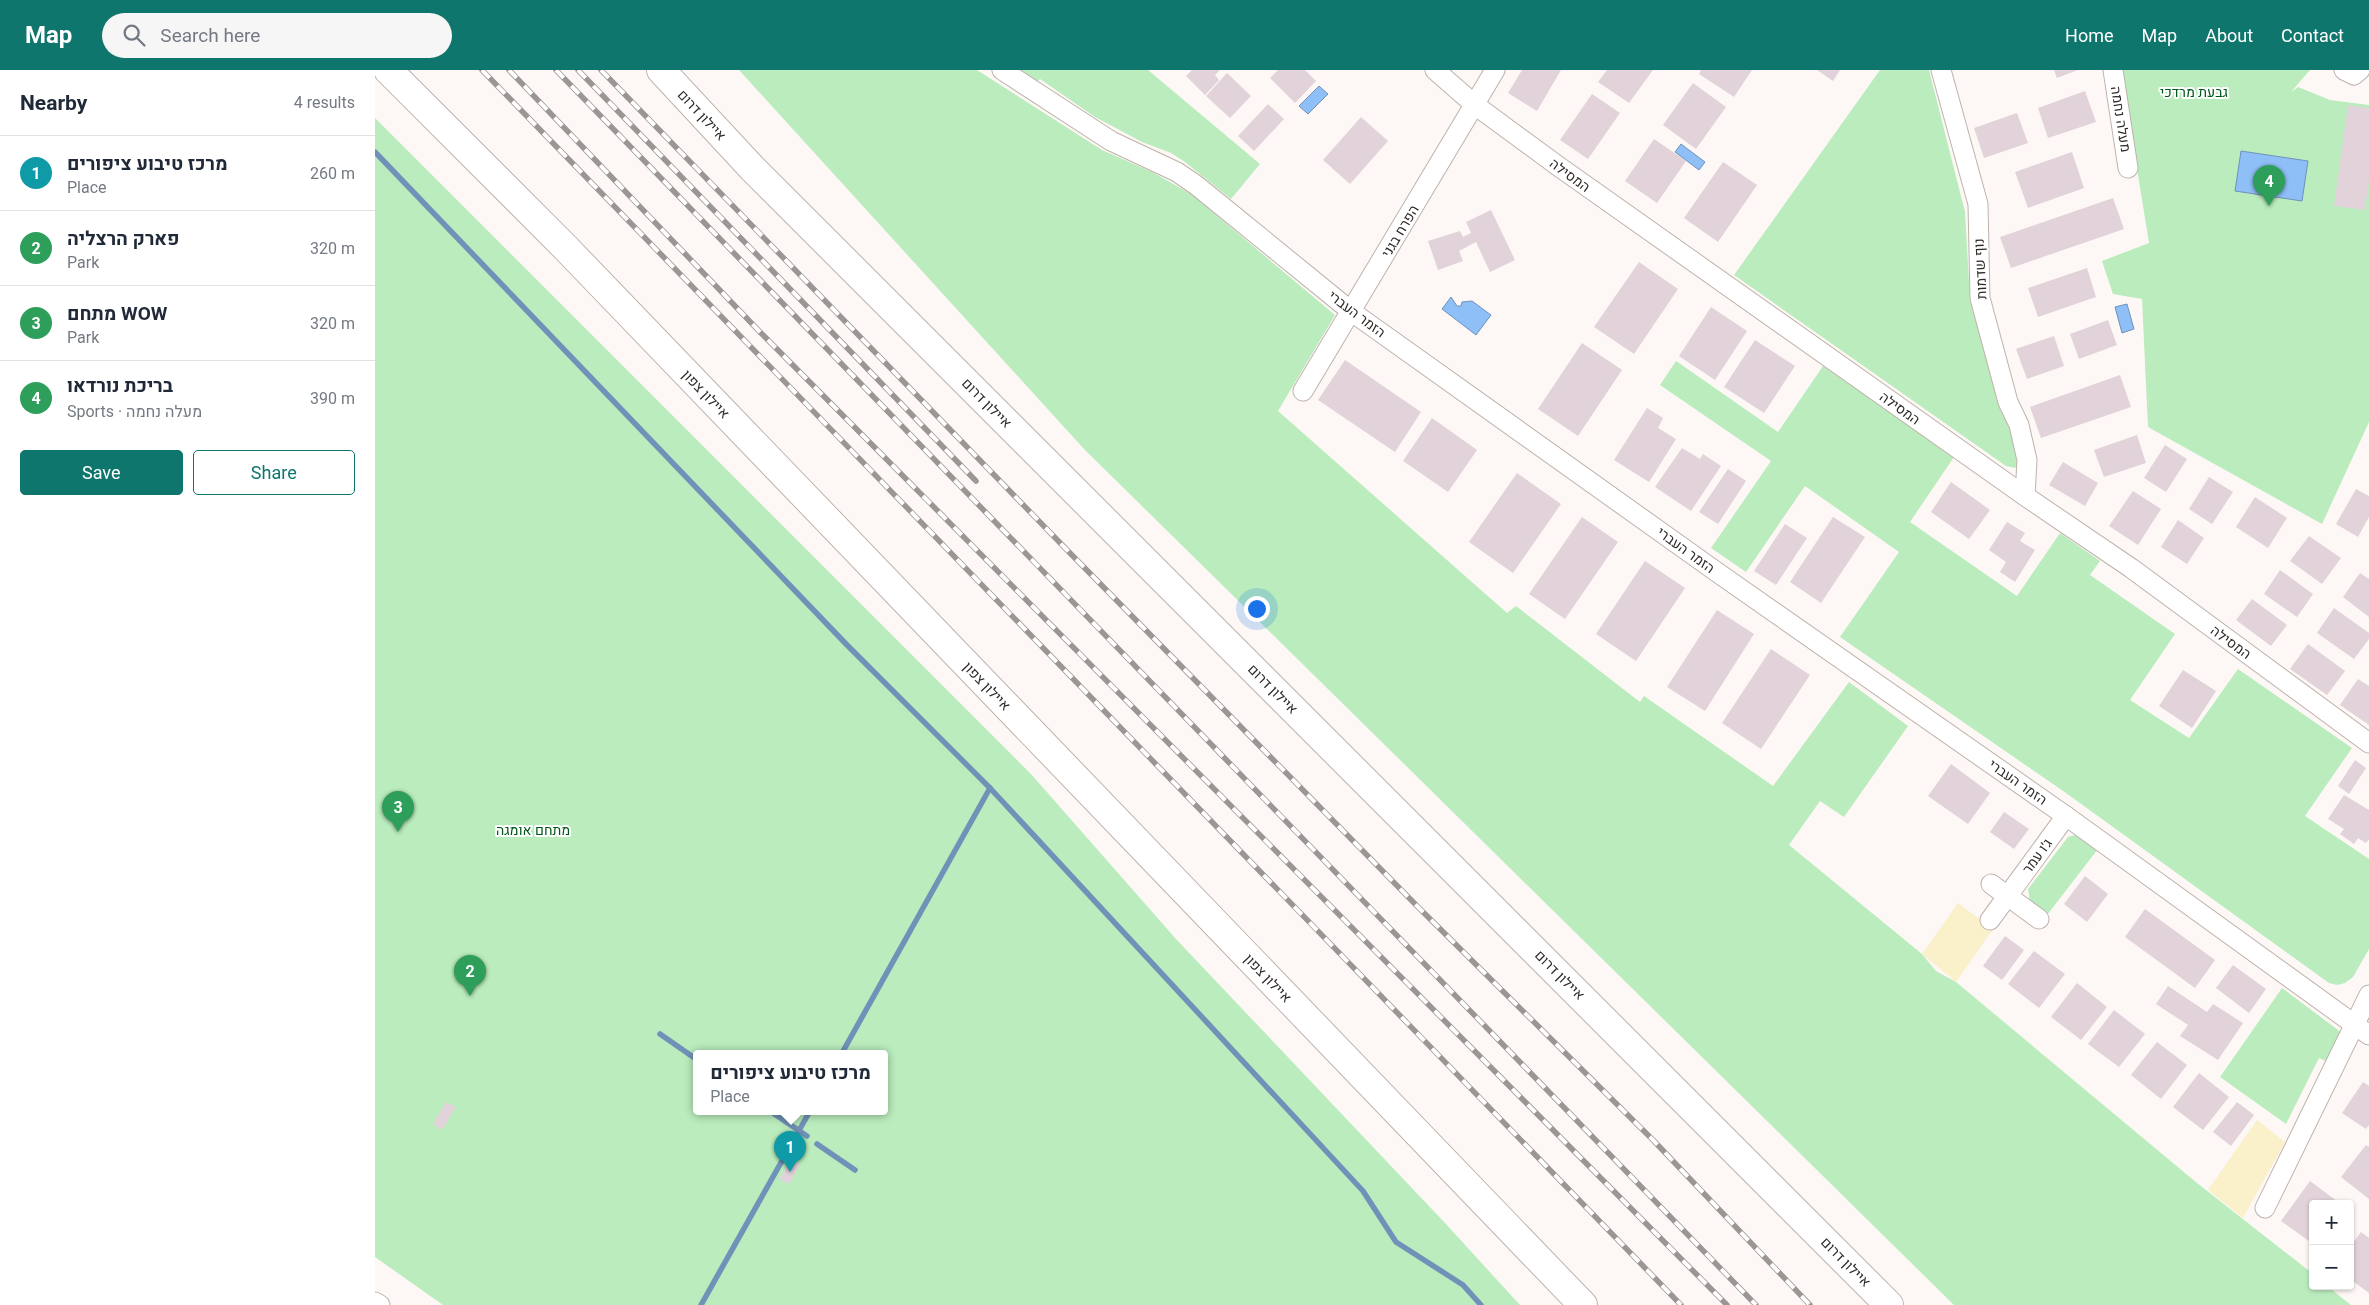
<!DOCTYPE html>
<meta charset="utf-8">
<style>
body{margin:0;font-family:Roboto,Heebo,sans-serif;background:#f6f6f7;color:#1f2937}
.controls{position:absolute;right:15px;bottom:15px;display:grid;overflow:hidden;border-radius:5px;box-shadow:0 1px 4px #0004}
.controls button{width:45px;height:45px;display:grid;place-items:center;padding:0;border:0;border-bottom:1px solid #e0e1e3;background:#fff;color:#1f2937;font:25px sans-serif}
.you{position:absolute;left:881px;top:538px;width:18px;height:18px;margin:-12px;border:4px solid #fff;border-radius:50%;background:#1a73e8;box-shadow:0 0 0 8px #1a73e833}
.badge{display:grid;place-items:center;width:32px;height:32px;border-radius:50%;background:#0f766e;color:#fff;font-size:16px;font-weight:700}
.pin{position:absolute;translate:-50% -41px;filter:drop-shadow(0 1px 2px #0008)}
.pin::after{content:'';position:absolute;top:26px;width:18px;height:15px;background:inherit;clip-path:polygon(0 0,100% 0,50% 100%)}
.popup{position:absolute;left:318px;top:980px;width:195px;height:65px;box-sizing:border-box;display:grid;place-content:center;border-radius:5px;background:#fff;filter:drop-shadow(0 1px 4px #0005);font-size:16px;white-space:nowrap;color:#747a83}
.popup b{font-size:19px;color:#1f2937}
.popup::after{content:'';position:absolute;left:50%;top:100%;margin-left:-10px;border:10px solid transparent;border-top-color:#fff}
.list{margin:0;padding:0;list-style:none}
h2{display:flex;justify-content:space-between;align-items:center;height:65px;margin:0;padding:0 20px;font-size:21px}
h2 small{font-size:16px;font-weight:400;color:#747a83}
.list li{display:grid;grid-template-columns:32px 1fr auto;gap:15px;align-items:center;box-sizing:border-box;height:75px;padding:0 20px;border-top:1px solid #e0e1e3}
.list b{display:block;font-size:19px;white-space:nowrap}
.list p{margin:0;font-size:16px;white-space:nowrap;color:#747a83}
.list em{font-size:16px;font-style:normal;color:#747a83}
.actions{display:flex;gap:10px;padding:15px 20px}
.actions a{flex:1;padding:11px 0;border:1px solid #0f766e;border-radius:5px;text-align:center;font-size:18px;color:#0f766e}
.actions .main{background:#0f766e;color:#fff}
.icon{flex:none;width:28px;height:28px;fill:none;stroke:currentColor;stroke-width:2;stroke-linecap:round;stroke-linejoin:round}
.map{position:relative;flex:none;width:1994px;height:1235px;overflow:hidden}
header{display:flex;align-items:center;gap:30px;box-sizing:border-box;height:70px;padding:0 25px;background:#0f766e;color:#fff}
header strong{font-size:24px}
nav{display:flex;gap:28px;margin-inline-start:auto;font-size:18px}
.search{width:350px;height:45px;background:#f6f6f7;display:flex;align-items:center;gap:12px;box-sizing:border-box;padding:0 18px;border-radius:28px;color:#747a83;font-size:19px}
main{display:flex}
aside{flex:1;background:#fff}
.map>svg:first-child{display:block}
.green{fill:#baecbd;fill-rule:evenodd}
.sand{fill:#faf0ca}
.water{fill:#8ebff6;stroke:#7192b8}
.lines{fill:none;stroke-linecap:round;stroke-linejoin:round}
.stream{stroke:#7192b8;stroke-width:5.5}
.building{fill:#e1d3d9}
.minor-casing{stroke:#bfb2ac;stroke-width:21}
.motorway-casing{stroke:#bfb2ac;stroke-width:30}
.minor{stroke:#fff;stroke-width:19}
.motorway{stroke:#fff;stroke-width:28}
.rail-casing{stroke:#9b9693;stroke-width:5.5}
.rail{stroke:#fff;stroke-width:4;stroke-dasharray:11;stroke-linecap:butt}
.labels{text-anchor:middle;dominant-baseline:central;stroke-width:4;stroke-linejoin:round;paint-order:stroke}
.park-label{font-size:14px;fill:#00571a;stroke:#fff}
.street-label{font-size:14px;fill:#2e2926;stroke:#fff}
</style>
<header>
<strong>Map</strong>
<div class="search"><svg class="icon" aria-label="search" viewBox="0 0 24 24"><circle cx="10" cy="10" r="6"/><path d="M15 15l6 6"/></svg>Search here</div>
<nav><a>Home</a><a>Map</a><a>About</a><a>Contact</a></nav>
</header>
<main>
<aside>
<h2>Nearby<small>4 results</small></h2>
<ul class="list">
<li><span class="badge" style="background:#0f9aa8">1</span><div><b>מרכז טיבוע ציפורים</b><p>Place</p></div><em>260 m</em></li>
<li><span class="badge" style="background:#2e9e5b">2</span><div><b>פארק הרצליה</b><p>Park</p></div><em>320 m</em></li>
<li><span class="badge" style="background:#2e9e5b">3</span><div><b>מתחם WOW</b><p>Park</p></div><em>320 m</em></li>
<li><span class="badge" style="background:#2e9e5b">4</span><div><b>בריכת נורדאו</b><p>Sports · מעלה נחמה</p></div><em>390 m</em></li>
</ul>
<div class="actions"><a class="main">Save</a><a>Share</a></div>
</aside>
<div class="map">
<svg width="1994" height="1235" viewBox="0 0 1994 1235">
<rect width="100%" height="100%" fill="#fdf8f5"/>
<g class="green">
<polygon points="364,0 602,0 727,80 777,102 816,124 960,245 903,341 1132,543 1141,536 1265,632 1269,626 1398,716 1474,612 1533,656 1469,747 1445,731 1414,775 1547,884 1561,901 1581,912 1822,1113 1938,1204 1938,1216 1952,1216 1976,1235 1579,1235 709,379"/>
<polygon points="633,0 773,0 885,94 856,129 810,92 796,83 767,72 720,47 665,9 658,16"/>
<polygon points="1505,0 1554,0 1590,142 1595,230 1626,342 1639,360 1645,393 1640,398 1631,396 1359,205"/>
<polygon points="1746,0 1935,0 1916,22 1923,17 1955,30 1994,35 1994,352 1947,454 1773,357 1767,229 1738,224 1727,191 1774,173"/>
<path d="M 0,48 L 656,704 L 801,869 L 1070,1153 L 1145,1235 L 68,1235 L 0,1187 ZM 321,983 L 509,983 L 509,1041 L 321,1041 Z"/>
<polygon points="1301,291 1403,362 1448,296 1579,387 1535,452 1642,526 1685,463 1725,491 1715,505 1800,564 1755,630 1814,668 1863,599 1977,678 1930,746 1994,789 1994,879 1978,907 1970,913 1962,915 1954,913 1691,723 1465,567 1524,482 1430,416 1371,502 1336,478 1396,391 1285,315"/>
<polygon points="1703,764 1723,779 1672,845 1655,832 1653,819 1693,767"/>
<polygon points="1907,918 1967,963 1955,993 1944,988 1911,1054 1845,1007"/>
</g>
<g class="sand">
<polygon points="1583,833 1618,859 1581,912 1547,884"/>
<polygon points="1882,1050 1910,1072 1868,1148 1833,1120"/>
</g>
<g class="water">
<polygon points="944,16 953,24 933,44 924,36"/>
<polygon points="1306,74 1330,92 1324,100 1300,82"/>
<polygon points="1866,81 1933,91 1927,131 1860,121"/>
<polygon points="1076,227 1082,236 1086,236 1087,232 1097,231 1116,245 1101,265 1067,239"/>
<polygon points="1752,234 1759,259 1747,263 1740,237"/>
</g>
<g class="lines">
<g class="stream">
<polyline points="0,82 472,575 615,718 988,1121 1021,1172 1088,1215 1106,1235"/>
<polyline points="285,964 321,989"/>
<polyline points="467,983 615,718"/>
<polyline points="395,1041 432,1066"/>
<polyline points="442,1074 480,1100"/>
<polyline points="326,1235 435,1041"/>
</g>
</g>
<g class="building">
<polygon points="817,0 845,0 840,5 844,10 830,25 811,6"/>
<polygon points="903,0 930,0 941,11 920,33 895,8"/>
<polygon points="1147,0 1186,0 1162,41 1133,23"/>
<polygon points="1232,0 1278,0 1254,33 1223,12"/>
<polygon points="1326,0 1377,0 1359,27 1324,4"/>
<polygon points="1442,0 1465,0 1458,11"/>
<polygon points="1679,0 1703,0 1682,8"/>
<polygon points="852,3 876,26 855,48 831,26"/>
<polygon points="1318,13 1351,37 1321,79 1288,55"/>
<polygon points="1710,21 1721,52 1673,68 1663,38"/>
<polygon points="1217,24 1245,43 1213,89 1185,70"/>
<polygon points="893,34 909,49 879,81 863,66"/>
<polygon points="1973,35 1994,38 1994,110 1990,140 1959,136"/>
<polygon points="1642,43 1653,73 1609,88 1599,58"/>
<polygon points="986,47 1013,71 975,114 948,90"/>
<polygon points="1279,69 1311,91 1282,133 1250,111"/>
<polygon points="1697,82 1709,118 1653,138 1640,102"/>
<polygon points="1348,92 1382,115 1343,172 1309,148"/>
<polygon points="1738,128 1749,159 1636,198 1625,167"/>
<polygon points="1116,140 1140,190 1115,202 1101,172 1084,181 1088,191 1063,200 1053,171 1085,161 1088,167 1096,163 1091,152"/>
<polygon points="1264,192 1303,219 1259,284 1219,257"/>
<polygon points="1712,198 1721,227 1663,247 1653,218"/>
<polygon points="1336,237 1372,261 1340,310 1304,286"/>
<polygon points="1733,250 1742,275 1704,289 1695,264"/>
<polygon points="1679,266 1689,296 1652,309 1641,279"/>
<polygon points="1380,270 1420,296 1389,343 1349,317"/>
<polygon points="1207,273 1247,300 1203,366 1163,339"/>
<polygon points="970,290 1046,342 1020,382 943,330"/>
<polygon points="1745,305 1756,337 1666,368 1655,337"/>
<polygon points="1272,338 1288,348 1283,358 1301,369 1274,412 1239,390"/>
<polygon points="1057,348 1102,380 1073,422 1028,391"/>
<polygon points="1762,365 1771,393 1729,407 1719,380"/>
<polygon points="1790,375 1812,389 1791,422 1769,408"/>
<polygon points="1307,378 1325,389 1328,384 1346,396 1316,441 1280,417"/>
<polygon points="1688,392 1723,413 1710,436 1674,415"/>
<polygon points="1353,399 1371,411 1343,454 1324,442"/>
<polygon points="1142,403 1186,434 1138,503 1094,472"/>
<polygon points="1834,407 1858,422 1837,454 1814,439"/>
<polygon points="1576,412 1615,440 1594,469 1556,442"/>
<polygon points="1981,419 1994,426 1994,447 1983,467 1961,454"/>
<polygon points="1758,421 1786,439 1763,475 1734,456"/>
<polygon points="1880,427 1912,448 1893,478 1861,457"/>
<polygon points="1207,447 1243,472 1190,549 1154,524"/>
<polygon points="1458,447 1490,467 1446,533 1415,512"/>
<polygon points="1803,450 1829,468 1812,494 1786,477"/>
<polygon points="1632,452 1650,463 1645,471 1660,480 1640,512 1625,502 1631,492 1614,480"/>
<polygon points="1410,454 1432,468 1401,515 1379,501"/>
<polygon points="1934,466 1966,488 1947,514 1915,491"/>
<polygon points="1270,491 1310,518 1261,591 1221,564"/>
<polygon points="1905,500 1938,524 1922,547 1889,524"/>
<polygon points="1985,503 1994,509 1994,547 1968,527"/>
<polygon points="1877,529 1912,555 1896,576 1861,550"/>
<polygon points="1959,538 1994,563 1994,569 1979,589 1942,563"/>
<polygon points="1342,540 1379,564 1330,641 1292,617"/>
<polygon points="1933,574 1970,601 1952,625 1915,599"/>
<polygon points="1396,579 1435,605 1386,679 1347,653"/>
<polygon points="1808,600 1841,621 1817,658 1784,636"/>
<polygon points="1983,609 1994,616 1994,655 1965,635"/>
<polygon points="1980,690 1991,698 1974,724 1963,716"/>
<polygon points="1576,694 1615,723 1593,754 1553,726"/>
<polygon points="1969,725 1994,740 1994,769 1991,773 1983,768 1979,774 1965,764 1969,759 1953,749"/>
<polygon points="1629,742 1654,759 1639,779 1615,762"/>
<polygon points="1710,806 1733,824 1712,852 1689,834"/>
<polygon points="1770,839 1840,890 1820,918 1750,867"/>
<polygon points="1630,866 1649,880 1627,910 1608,896"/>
<polygon points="1659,881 1690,904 1664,938 1633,914"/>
<polygon points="1858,895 1891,919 1874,943 1841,918"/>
<polygon points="1702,913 1732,937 1706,970 1676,947"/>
<polygon points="1793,916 1832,942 1838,934 1868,953 1843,990 1805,966 1813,955 1781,934"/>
<polygon points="1739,940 1770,964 1744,997 1713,974"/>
<polygon points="1782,972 1812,995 1786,1029 1756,1005"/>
<polygon points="1824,1003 1854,1027 1828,1060 1798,1037"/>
<polygon points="1988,1012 1994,1016 1994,1055 1991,1059 1967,1043"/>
<polygon points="71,1032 81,1037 67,1060 58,1054"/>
<polygon points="1862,1032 1879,1045 1856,1076 1838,1062"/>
<polygon points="1991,1075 1994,1077 1994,1129 1966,1107"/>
<polygon points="416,1089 425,1095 414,1114 404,1109"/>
<polygon points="1935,1111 1966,1134 1938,1134 1938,1174 1906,1151"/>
<polygon points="1986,1162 1994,1168 1994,1223 1975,1209 1975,1177"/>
</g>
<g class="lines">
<g class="minor-casing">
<g id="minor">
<polyline points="627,0 736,71 802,102 821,115 977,242 1346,505 1691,746 1994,965"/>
<polyline points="1060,0 1100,35 1183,96 1650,426 1756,498 1994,673"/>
<polyline points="1566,0 1603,134 1605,228 1633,332 1644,355 1652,390 1650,426"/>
<polyline points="1738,0 1753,98"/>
<polyline points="1969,0 1979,5 1985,0"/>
<polyline points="928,321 1120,0"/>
<polyline points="1616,814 1664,849"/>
<polyline points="1615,850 1691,746"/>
<polyline points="1890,1138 1994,925"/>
<polyline points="0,1232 5,1235"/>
</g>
</g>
<g class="motorway-casing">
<g id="motorway">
<polyline points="13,0 189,176 1208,1235"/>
<polyline points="286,0 377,98 1514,1235"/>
</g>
</g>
<use href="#minor" class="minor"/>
<use href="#motorway" class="motorway"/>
<g class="rail-casing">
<g id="rail">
<polyline points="107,0 1306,1235"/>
<polyline points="134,0 384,261 1352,1235"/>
<polyline points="181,0 1381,1235"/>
<polyline points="203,0 601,411"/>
<polyline points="226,0 693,481 1044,838 1278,1070 1435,1235"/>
</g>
</g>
<use href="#rail" class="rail"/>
</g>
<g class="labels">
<g class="park-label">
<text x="1819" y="22">גבעת מרדכי</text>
<text x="158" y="760">מתחם אומגה</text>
</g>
<g class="street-label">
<text transform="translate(327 45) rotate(47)">איילון דרום</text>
<text transform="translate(1746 49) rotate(81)">מעלה נחמה</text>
<text transform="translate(1195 105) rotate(36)">המסילה</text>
<text transform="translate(1025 161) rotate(-59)">הפרח בגני</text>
<text transform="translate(1605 199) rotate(-93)">נוף שדמות</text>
<text transform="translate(982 244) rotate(37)">הזמר העברי</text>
<text transform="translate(331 324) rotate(46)">איילון צפון</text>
<text transform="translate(612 333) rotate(45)">איילון דרום</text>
<text transform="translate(1525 338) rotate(35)">המסילה</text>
<text transform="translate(1311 480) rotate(36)">הזמר העברי</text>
<text transform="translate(1856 572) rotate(36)">המסילה</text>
<text transform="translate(612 616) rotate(46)">איילון צפון</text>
<text transform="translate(898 619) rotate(45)">איילון דרום</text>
<text transform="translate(1643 712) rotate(35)">הזמר העברי</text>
<text transform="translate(1662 786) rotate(-54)">ג׳ו עמר</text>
<text transform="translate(1185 905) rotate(45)">איילון דרום</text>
<text transform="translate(893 908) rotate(46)">איילון צפון</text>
<text transform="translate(1471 1192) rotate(45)">איילון דרום</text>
</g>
</g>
</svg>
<div class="controls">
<button>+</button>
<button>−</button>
</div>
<div class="you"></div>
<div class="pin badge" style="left:415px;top:1102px;background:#0f9aa8">1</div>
<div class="popup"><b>מרכז טיבוע ציפורים</b>Place</div>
<div class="pin badge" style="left:95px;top:926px;background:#2e9e5b">2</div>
<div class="pin badge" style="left:23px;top:762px;background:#2e9e5b">3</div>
<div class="pin badge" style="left:1894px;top:136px;background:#2e9e5b">4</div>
</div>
</main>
